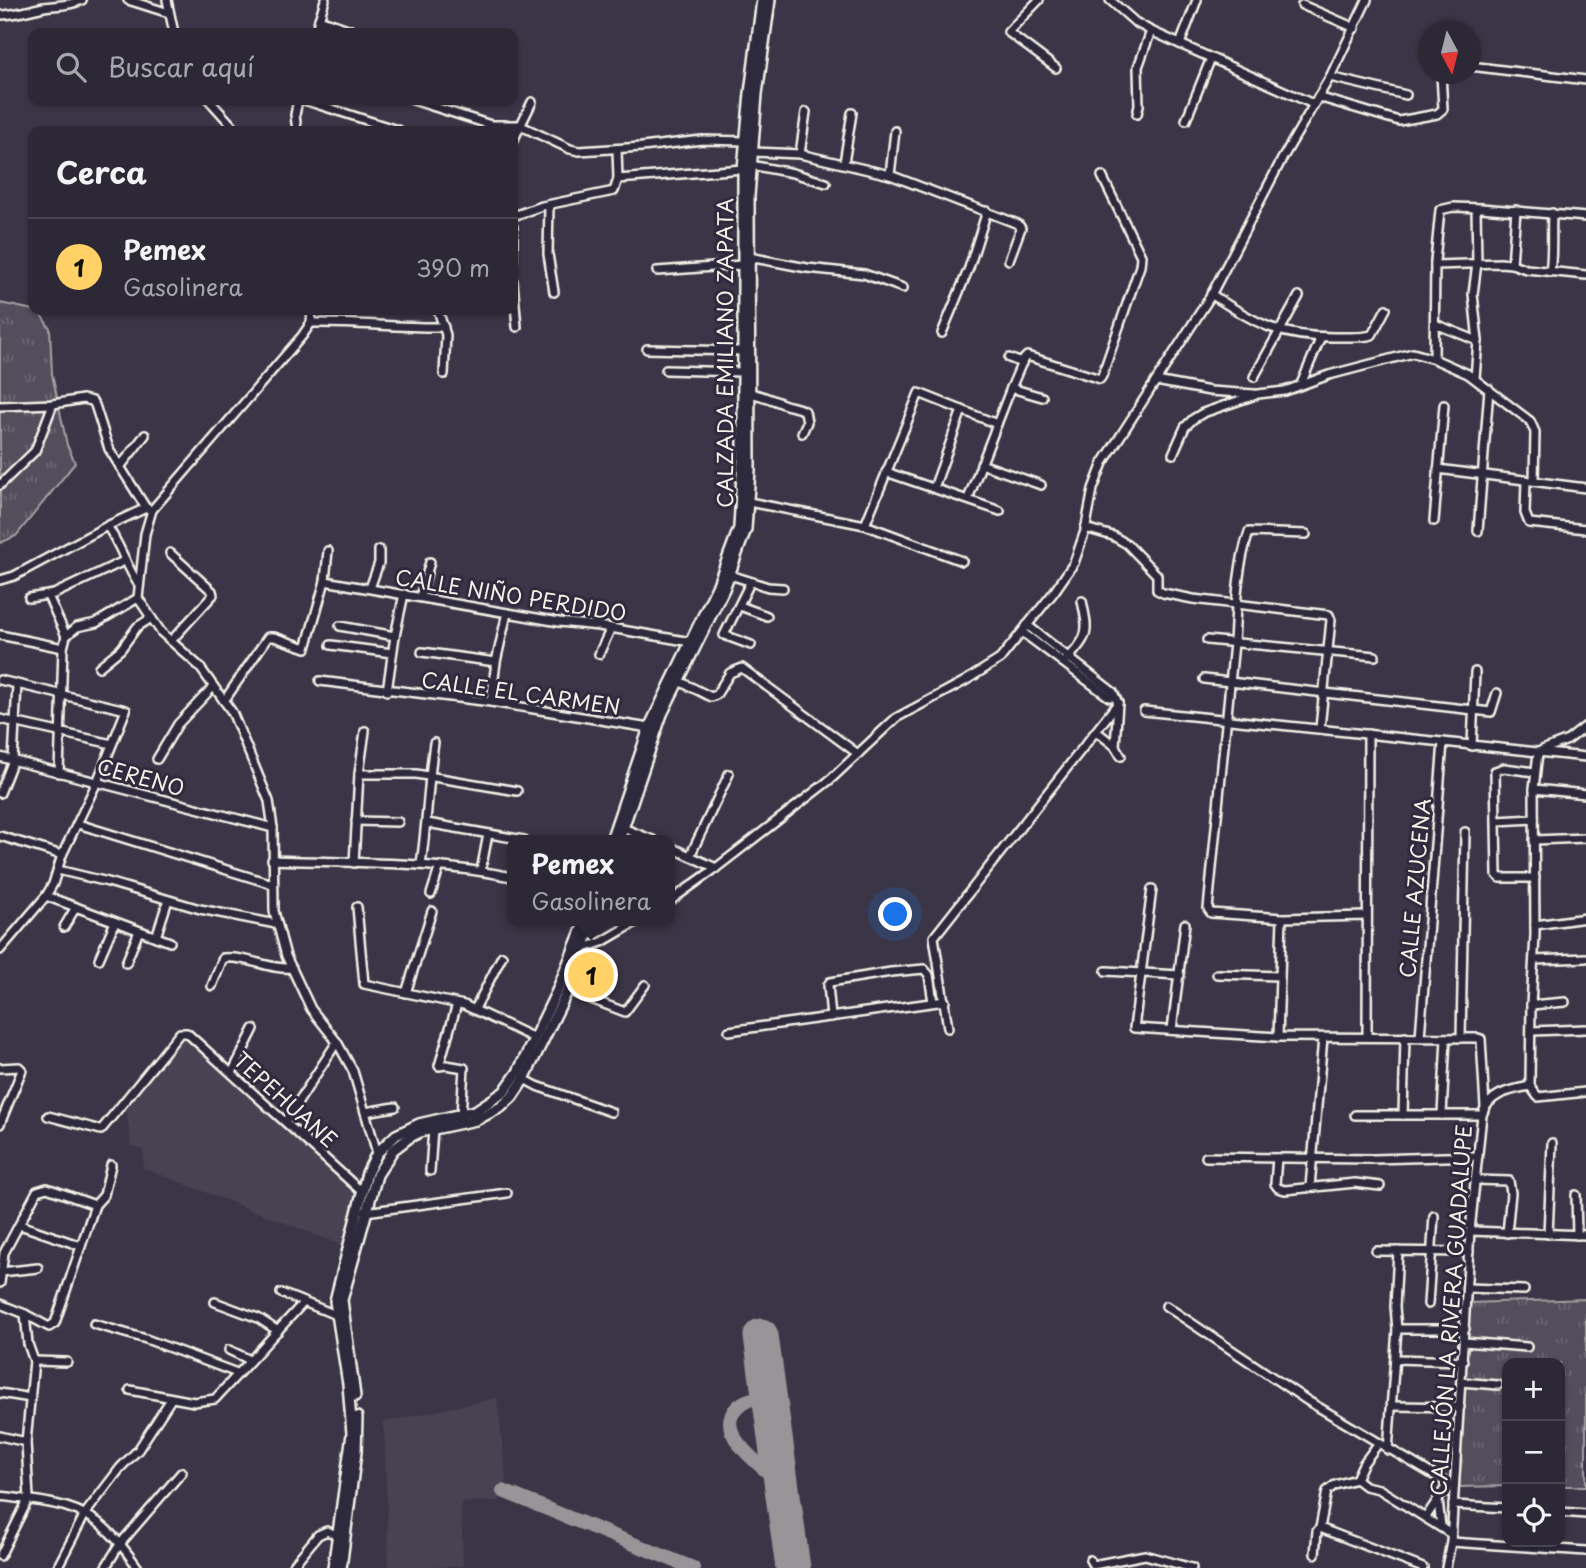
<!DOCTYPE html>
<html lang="es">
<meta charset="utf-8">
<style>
body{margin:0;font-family:"Playpen Sans",sans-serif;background:#383441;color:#f1f3f6}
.controls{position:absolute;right:21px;bottom:21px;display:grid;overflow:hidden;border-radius:14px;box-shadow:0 2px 5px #0004}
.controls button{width:63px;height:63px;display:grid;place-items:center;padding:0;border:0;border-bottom:2px solid #484450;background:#2c2835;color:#f1f3f6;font:35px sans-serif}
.compass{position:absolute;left:1418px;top:21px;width:63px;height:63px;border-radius:50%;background:#2c2835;box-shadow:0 2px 5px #0004;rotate:173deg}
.you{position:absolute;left:896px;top:915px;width:24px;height:24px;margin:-18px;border:5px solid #fff;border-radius:50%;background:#1a73e8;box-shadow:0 0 0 10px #1a73e833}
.badge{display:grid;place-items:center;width:46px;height:46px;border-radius:50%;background:#ffd166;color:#111;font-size:23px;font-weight:700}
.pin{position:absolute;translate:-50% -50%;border:4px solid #fff;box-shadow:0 2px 7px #0006}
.popup{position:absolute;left:507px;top:835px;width:168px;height:91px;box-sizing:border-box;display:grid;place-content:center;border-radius:14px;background:#2c2835;filter:drop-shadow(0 2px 5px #0005);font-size:23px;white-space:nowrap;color:#a6a6ad}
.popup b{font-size:26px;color:#f1f3f6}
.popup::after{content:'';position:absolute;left:50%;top:100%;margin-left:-14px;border:14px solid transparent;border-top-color:#2c2835}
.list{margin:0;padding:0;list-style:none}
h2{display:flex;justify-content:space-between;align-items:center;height:91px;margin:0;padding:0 28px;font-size:30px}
h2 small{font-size:23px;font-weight:400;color:#a6a6ad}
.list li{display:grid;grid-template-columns:46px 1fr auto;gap:21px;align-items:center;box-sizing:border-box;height:98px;padding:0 28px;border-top:2px solid #484450}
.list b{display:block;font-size:26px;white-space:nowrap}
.list p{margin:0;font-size:23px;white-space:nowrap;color:#a6a6ad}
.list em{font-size:23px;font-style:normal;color:#a6a6ad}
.icon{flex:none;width:38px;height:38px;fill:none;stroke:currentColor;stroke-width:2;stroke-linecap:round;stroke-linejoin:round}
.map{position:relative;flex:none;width:1586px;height:1568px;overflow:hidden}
.search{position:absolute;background:#2c2835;box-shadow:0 2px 5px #0004;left:28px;top:28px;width:490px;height:77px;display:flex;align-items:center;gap:18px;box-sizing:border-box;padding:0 24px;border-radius:14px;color:#a6a6ad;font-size:26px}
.panel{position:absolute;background:#2c2835;box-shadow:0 2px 5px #0004;left:28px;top:126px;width:490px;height:189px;border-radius:14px}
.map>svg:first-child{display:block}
.built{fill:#484352}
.grass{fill:url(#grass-tufts);stroke:#a4a0a2;stroke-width:2}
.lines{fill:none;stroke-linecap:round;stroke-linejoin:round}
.taxiway{stroke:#989498;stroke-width:14}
.runway{stroke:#989498;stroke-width:35}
.minor-casing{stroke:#f4f1e8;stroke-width:12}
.major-casing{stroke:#f4f1e8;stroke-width:14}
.minor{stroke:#2f2a3d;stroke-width:7}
.major{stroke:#2f2a3d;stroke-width:9}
.labels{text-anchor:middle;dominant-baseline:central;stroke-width:6;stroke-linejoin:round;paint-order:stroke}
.street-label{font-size:21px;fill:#f4f1e8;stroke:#2f2a3d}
</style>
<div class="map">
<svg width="1586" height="1568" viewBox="0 0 1586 1568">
<defs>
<pattern id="grass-tufts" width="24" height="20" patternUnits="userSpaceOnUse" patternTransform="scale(1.75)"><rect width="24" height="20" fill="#534e5c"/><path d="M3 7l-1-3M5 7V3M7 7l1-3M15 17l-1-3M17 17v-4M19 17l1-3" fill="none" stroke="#6c6873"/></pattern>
</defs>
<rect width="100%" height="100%" fill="#3b3647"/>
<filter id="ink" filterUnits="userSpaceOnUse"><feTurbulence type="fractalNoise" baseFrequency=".0143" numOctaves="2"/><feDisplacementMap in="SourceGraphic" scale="14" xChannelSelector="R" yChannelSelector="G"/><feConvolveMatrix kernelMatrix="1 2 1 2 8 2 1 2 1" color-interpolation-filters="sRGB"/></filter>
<g filter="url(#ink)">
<g class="built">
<polygon points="186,1035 284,1122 358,1195 345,1246 143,1168 144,1150 131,1145 126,1106"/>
<polygon points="497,1398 506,1477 503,1491 498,1501 461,1502 463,1566 389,1568 384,1422"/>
</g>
<g class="grass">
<polygon points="0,303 38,311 50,328 52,374 67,445 75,463 16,536 0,543"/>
<polygon points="1586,1299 1586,1486 1560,1486 1560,1363 1507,1363 1507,1486 1459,1487 1470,1303"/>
</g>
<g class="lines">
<g class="taxiway">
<path d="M 769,1396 C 755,1398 743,1399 734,1411 C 716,1435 765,1469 781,1483"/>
<polyline points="503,1491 693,1568"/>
</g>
<polyline class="runway" points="761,1336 793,1568"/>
<g class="minor-casing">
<g id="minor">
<polyline points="128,0 169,13"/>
<polyline points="167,0 174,33"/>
<polyline points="1039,0 1008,32 1056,68"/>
<polyline points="1110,0 1135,22 1151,31 1313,104"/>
<polyline points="1302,5 1355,28"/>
<path d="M 0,15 C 16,15 29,10 44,7 C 58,5 69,6 82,0"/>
<polyline points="319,19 359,33"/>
<polyline points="315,33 325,0"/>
<polyline points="1180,44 1197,0"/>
<polyline points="1470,66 1586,80"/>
<polyline points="1330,77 1406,95"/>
<polyline points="1318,97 1399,121 1437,114 1443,109 1441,74"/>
<polyline points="209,100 237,131"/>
<polyline points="304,100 400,131"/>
<polyline points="413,100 491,125 519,125 570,149 579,151 642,147 702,140 745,141"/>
<polyline points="1137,114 1139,106 1138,67 1151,31"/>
<polyline points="1186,120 1211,58"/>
<polyline points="297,131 295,115 298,100"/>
<polyline points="513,141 532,102"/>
<polyline points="752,152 800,154 890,175 1018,224 1021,228 1009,260"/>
<polyline points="800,154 806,112"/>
<polyline points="844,163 852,113"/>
<polyline points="751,165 793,173 826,183"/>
<polyline points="890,175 895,131"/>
<polyline points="618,179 743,169"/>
<polyline points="549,206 548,254 554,292"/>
<polyline points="513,216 542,206 614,191 618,179 617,149"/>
<polyline points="513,227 513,260"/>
<polyline points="749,257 807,268 864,274 903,288"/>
<polyline points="1512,264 1516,210"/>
<polyline points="1435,265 1500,263 1512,264 1526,269 1586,275"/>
<polyline points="657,271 742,265"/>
<path d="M 1550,272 C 1553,253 1551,233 1552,213"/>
<polyline points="513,281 517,327"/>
<path d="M 1211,294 C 1257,325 1282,338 1339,337 C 1350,337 1361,338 1372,335 L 1386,309"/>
<polyline points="312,310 311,323 302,336 152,510 145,534 138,598 161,632 199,666 232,712 269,801 273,828 274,911 286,956 311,1009 337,1042 353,1071 377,1153"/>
<polyline points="438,310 446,335 444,374"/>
<path d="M 311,323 C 356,322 399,328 444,327"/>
<polyline points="1435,324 1478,341"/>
<polyline points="942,333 969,268 987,211"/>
<polyline points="647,349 742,351"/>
<polyline points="1009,358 1022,363"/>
<polyline points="1434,359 1435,261 1440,210 1453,207 1481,208 1586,217"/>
<polyline points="666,370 742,372"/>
<polyline points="1254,377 1299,296"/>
<polyline points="1475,378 1478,341 1473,294 1477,263 1476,208"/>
<polyline points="1156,381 1210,391 1254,394"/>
<polyline points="1301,384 1321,337"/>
<polyline points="1011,388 1042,397"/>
<path d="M 750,393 C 765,396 770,399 783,404 C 791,407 797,407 805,411 L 807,422 L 802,433"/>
<polyline points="0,406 53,404 83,399 92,401 95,405 109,449 146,508 152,510"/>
<polyline points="1173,454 1185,427 1193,419 1203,413 1258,394 1285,391 1329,375 1413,353 1434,359 1468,374 1530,421 1535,432 1534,481"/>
<polyline points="981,464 1041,485"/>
<polyline points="120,467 145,435"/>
<polyline points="1438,469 1586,488"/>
<polyline points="886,472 1000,511"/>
<polyline points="1526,480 1525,513 1529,523 1586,529"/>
<polyline points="0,485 35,451 53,404"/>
<polyline points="934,488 962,410"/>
<polyline points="968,499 1011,388 1023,360 1027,356 1100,379 1102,376 1140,266 1141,256 1102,176"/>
<polyline points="749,502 865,525 962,561"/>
<polyline points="1434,521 1444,405"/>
<polyline points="865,525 919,393 997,424"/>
<path d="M 107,526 C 120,544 126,566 139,585"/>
<polyline points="1085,528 1113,536 1127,544 1157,575 1157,590 1163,593 1193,599 1329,615 1331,620 1320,728"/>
<polyline points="1478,531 1489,389"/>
<path d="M 1306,534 L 1249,532 C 1237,567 1236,606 1234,643 L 1208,909 L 1211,913 L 1282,918 L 1367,916"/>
<polyline points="170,553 212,591 213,595 171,641"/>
<polyline points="730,575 768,587 783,588"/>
<polyline points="0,580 14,576 107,526 146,508"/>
<polyline points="325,581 559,622 599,626 691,642"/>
<polyline points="750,583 724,635 751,645"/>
<polyline points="370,588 379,563 379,550"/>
<polyline points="48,596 66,636"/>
<polyline points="420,597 430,562"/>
<polyline points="29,598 54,594 124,561"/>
<polyline points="740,606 767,616"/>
<polyline points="1027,625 1113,692 1118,703 1115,746"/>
<polyline points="340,626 395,636"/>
<polyline points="1022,632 1109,697 1114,697"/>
<polyline points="0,635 63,648"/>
<polyline points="1207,640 1375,656"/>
<polyline points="331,645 392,653"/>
<polyline points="422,652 496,662"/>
<polyline points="599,654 611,628"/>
<path d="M 1066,661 C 1089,635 1089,634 1082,601"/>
<polyline points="99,667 121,649 137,627 151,618"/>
<polyline points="1204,679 1491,712 1497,693"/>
<polyline points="0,680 126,710 97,782 62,855 53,884 46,896 0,950"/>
<polyline points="320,681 491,702 649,728"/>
<polyline points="679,681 711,697 716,695 730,673 742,668 858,754"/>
<polyline points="387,691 395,636 404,594"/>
<polyline points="224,701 268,637 274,637 306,648 325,581 328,551"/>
<polyline points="491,702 496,662 507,613"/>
<polyline points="1144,711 1586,757"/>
<polyline points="0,719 112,744"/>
<polyline points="1096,731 1115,746 1121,756"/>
<polyline points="1472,746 1475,672"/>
<polyline points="1542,750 1568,740 1586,726"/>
<polyline points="0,757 273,828"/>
<polyline points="157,759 178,724 213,687"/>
<polyline points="59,773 63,648 66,636 77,627 96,623 138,598"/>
<polyline points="359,774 416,774 517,791"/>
<polyline points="1534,789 1586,794"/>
<polyline points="0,793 13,760 17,685"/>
<polyline points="356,821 398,822"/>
<polyline points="1497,821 1534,819"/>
<polyline points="427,823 524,840"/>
<polyline points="78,824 272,884"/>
<polyline points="623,828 653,840"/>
<polyline points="0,836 62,855"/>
<polyline points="1534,840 1586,838"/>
<polyline points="670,847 716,868"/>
<polyline points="690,856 729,774"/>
<path d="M 272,860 C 353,863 433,861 512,877"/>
<polyline points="354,863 359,774 365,731"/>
<path d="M 421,864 C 427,824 428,784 434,743"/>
<polyline points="58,870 108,882 200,909 276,924"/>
<polyline points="481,871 488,834"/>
<polyline points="1535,878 1500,878 1497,875 1495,771 1504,768 1535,772"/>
<polyline points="1152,889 1134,1028 1278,1037 1478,1038 1481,1039 1485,1107"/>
<polyline points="431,894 440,866"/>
<polyline points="46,896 170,942"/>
<polyline points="670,901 716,868 831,779 896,718 965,681 1000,659 1054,592 1074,563 1085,531 1093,489 1103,463 1210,297 1282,159 1330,77 1367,0"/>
<polyline points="357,907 364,984 464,1005 534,1038"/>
<polyline points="1535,925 1586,918"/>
<polyline points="64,927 76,907"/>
<polyline points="156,937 168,900"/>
<polyline points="584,948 602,942 638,921"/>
<polyline points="99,959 115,922"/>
<polyline points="1534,960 1586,958"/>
<polyline points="126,963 139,931"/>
<polyline points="1106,971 1180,975"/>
<polyline points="1217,974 1280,976"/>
<path d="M 212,986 L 223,958 C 249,956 268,970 292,968"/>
<polyline points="567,990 625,1012 645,985"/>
<polyline points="406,993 432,911"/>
<polyline points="457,1004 439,1066 446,1065 464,1068 461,1116"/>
<polyline points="1531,1005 1565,1002"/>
<polyline points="475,1009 502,956"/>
<polyline points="831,1017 828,985 830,982 891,972 924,969 929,975 933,1002"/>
<polyline points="948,1028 934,937 1118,703"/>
<polyline points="1172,1030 1185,924"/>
<polyline points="729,1031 945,1001"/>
<polyline points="1532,1031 1586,1029"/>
<polyline points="1278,1037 1282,918"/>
<polyline points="1367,1037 1368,734"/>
<polyline points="1420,1037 1443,742"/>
<polyline points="1461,1038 1465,832"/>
<polyline points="0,1068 19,1067 22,1070 0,1124"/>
<polyline points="232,1073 254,1029"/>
<polyline points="524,1079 537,1086 611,1112"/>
<polyline points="1530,1086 1531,1005 1535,935 1534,789 1538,752"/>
<polyline points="1530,1086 1538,1097 1586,1092"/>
<polyline points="365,1112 395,1107"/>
<polyline points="1355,1115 1482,1115"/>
<polyline points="1403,1115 1405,1037"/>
<polyline points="1442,1115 1446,1038"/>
<polyline points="48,1116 101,1130 180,1033 187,1033 362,1192"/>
<polyline points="286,1121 337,1042"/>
<polyline points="1206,1157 1373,1159 1478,1156"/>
<polyline points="1277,1158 1275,1184 1278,1188 1285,1190 1355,1183 1380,1186"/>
<polyline points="430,1171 433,1129"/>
<polyline points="1475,1180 1509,1181 1511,1193 1507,1233"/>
<polyline points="1310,1187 1323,1038"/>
<polyline points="1576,1195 1577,1235"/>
<polyline points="365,1212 507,1193"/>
<polyline points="20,1225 81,1246"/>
<polyline points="1470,1231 1586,1235"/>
<polyline points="1548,1234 1552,1143"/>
<polyline points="1376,1251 1469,1252"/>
<polyline points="1,1272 38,1268"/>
<polyline points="0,1283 4,1253 37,1191 47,1188 95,1205"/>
<polyline points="1467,1288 1524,1290"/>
<polyline points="281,1293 336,1315"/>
<polyline points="215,1302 258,1318 278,1331"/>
<polyline points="0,1304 25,1314 28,1344 34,1361 26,1442 29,1498 0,1556"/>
<polyline points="1428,1304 1434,1216"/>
<polyline points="1166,1306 1308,1401 1454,1487"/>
<polyline points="25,1314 49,1327 55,1323 95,1205 104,1195 111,1165"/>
<polyline points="94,1324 146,1339 237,1373"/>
<polyline points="1397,1329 1465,1329"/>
<polyline points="1464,1342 1527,1347"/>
<polyline points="229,1350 250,1360"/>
<polyline points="1395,1359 1463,1361"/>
<polyline points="34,1361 67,1362"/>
<polyline points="1461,1382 1498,1385"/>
<polyline points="130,1390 194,1402 215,1399 304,1302"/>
<polyline points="0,1393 31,1398"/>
<polyline points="1393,1406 1460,1407"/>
<polyline points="0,1436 26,1442"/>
<polyline points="1388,1450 1397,1329 1395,1307 1398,1251"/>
<polyline points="1356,1479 1365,1486 1379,1489 1451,1534"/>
<path d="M 0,1496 C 37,1501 79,1502 107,1530 C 119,1541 129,1555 138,1568"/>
<polyline points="1438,1500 1441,1527"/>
<polyline points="1453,1505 1507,1508"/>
<polyline points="1560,1512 1586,1514"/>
<polyline points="1426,1517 1448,1484"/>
<polyline points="1320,1528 1423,1568"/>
<polyline points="1451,1542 1586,1551"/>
<polyline points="1315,1554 1317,1531 1320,1528 1327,1491 1335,1485 1356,1479 1363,1464 1378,1444"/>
<polyline points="1090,1560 1093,1565 1145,1555 1192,1568"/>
<polyline points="57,1568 85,1514 121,1467 138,1450 171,1399"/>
<polyline points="105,1568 120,1544 182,1472"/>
<polyline points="291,1568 318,1535 327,1531 341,1537"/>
<path d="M 1446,1568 L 1451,1542 L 1470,1231 L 1482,1115 C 1489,1093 1510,1090 1530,1086"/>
</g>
</g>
<g class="major-casing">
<g id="major">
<polyline points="611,840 649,728 717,587 739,528 743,455 743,169 750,93 762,0"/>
<polyline points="619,840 662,714 724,589 746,529 750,470 749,196 757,94 770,0"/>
<polyline points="355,1396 342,1300 377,1175 393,1150 410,1137 420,1132 476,1120 501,1107 512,1097 524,1079 565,996 593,921"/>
<polyline points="333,1568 352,1434 348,1384 335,1301 367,1173 377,1153 396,1135 419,1124 475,1111 504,1092 518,1072 557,991 585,921"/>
<polyline points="341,1568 356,1452 357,1417"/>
</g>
</g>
<use href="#minor" class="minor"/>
<use href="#major" class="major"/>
</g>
</g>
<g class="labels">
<g class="street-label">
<text transform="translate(724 353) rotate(-90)">CALZADA EMILIANO ZAPATA</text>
<text transform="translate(511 594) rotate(9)">CALLE NIÑO PERDIDO</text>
<text transform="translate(521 692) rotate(8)">CALLE EL CARMEN</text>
<text transform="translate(141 776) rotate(15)">CERENO</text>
<text transform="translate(1414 888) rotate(-85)">CALLE AZUCENA</text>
<text transform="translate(286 1099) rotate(42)">TEPEHUANE</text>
<text transform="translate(1450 1310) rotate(-86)">CALLEJÓN LA RIVERA GUADALUPE</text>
</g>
</g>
</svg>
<div class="controls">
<button>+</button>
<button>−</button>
<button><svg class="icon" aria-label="locate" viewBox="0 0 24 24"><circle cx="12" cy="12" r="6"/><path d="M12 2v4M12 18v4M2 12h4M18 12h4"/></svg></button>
</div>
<svg class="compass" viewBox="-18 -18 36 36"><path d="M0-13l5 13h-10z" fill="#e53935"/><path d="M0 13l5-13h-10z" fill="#a6a6ad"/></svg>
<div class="you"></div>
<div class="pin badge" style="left:591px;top:975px">1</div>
<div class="popup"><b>Pemex</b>Gasolinera</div>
<div class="search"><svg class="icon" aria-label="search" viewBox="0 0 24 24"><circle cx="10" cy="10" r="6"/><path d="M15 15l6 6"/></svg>Buscar aquí</div>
<section class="panel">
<h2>Cerca<small></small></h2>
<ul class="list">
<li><span class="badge">1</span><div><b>Pemex</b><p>Gasolinera</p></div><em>390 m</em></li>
</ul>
</section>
</div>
